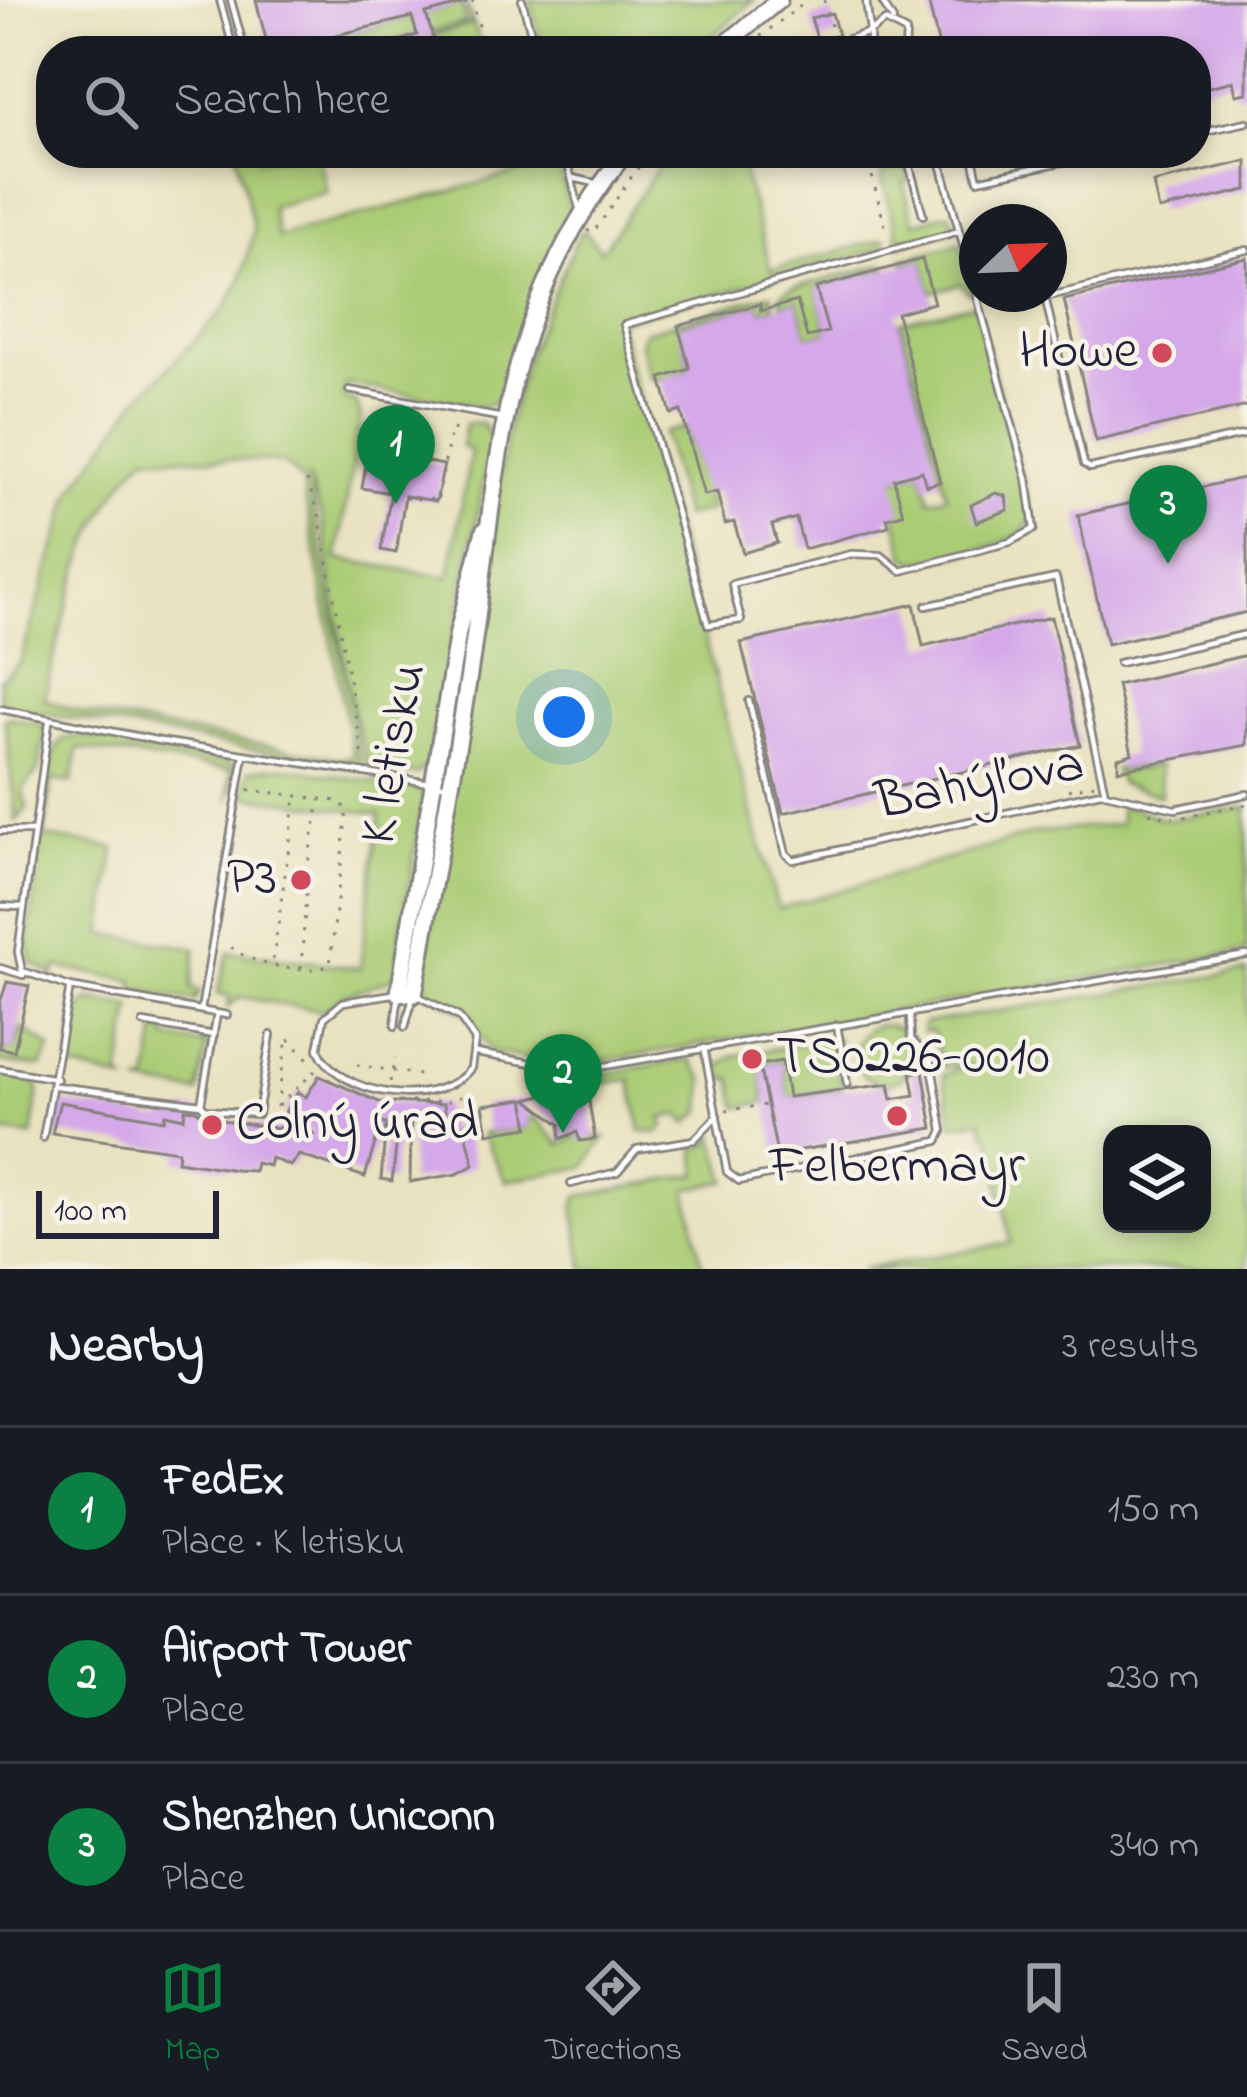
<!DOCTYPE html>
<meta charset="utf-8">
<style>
body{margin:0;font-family:"Indie Flower",sans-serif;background:#20242c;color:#f1f3f6}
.controls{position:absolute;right:36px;bottom:36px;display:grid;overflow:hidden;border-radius:24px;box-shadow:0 6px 18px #0003}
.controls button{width:108px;height:108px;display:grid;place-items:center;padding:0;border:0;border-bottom:3px solid #363941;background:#171b24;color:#f1f3f6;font:60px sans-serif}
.compass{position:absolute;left:959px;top:204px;width:108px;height:108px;border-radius:50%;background:#171b24;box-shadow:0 6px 18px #0003;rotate:67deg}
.scale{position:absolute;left:36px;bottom:30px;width:183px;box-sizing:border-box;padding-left:12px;border:6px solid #22223b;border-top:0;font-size:33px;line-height:42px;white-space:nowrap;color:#22223b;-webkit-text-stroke:9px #f7f3e8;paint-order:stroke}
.you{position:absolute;left:564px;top:717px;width:42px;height:42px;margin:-30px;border:9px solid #fff;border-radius:50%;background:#1a73e8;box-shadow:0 0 0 18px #1a73e833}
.badge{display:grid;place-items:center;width:78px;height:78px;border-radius:50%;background:#0b8043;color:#fff;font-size:39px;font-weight:700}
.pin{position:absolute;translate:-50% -99px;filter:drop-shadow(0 3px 6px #0008)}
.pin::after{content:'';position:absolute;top:63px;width:42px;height:36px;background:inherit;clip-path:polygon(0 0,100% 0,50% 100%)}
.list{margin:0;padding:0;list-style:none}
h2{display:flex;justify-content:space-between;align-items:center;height:156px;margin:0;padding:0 48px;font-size:51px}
h2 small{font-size:39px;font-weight:400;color:#9ea1a6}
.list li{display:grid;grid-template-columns:78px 1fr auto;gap:36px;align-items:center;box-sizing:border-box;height:168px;padding:0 48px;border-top:3px solid #363941}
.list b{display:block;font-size:45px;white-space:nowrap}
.list p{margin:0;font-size:39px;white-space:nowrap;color:#9ea1a6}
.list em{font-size:39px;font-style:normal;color:#9ea1a6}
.icon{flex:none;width:66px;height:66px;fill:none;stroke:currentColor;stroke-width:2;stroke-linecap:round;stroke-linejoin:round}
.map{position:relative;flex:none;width:1247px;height:1269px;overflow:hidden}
.search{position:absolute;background:#171b24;box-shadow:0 6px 18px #0003;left:36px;right:36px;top:36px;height:132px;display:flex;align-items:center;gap:30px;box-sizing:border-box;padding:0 42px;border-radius:48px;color:#9ea1a6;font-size:45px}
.sheet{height:660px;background:#171b24}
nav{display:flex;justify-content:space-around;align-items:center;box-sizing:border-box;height:168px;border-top:3px solid #363941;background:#171b24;font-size:33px;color:#9ea1a6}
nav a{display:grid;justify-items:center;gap:6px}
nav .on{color:#0b8043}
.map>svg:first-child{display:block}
.green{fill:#aacc74;stroke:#667758;stroke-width:3;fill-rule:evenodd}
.building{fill:#d5a9e9}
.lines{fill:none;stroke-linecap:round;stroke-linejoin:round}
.lane-casing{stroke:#86827e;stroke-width:10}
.secondary-casing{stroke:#86827e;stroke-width:21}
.path{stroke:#86827e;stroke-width:3;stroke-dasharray:3 9;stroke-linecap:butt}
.lane{stroke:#fff;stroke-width:4.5}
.secondary{stroke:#fff;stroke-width:15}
.poi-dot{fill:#d1495b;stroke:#f7f3e8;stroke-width:4.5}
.labels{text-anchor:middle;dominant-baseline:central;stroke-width:9;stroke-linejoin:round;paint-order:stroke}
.poi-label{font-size:54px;fill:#22223b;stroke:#f7f3e8;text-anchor:end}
.street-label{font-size:54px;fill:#22223b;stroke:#f7f3e8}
</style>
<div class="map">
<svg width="1247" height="1269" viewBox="0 0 1247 1269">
<rect width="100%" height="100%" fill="#f7f3e8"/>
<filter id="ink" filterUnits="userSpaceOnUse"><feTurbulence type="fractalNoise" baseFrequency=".00833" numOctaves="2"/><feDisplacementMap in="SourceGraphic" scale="24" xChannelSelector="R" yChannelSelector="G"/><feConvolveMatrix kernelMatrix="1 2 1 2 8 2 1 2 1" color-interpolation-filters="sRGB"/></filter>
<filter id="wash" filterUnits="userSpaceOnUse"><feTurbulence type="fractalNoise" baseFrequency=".004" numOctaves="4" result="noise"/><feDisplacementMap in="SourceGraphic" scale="48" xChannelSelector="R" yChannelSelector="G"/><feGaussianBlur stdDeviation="2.7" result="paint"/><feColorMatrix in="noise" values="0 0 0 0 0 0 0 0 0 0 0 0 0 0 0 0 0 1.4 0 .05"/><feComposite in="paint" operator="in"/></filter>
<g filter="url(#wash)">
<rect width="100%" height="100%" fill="#e9e2c0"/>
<g class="green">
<polygon points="465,0 482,49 437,51 433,35 471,25"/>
<polygon points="530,0 754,0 696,51 543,51"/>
<path d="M 461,4 L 466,23 C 406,40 350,51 287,51 Z"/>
<path d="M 236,153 L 255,153 L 258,160 L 317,153 L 327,192 L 271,207 L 278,237 L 541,167 L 540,156 L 556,153 L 572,219 L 502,399 L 483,407 L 346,384 L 344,398 L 356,402 L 361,416 L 337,559 L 449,577 L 471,451 L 462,447 L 465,424 L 482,423 L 492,440 L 430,760 L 418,774 L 369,771 L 349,693 L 322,517 L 308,477 L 362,769 L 0,705 L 0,680 L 20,663 L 72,492 L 137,400 L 224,310 L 241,280 L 254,230 ZM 145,456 L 269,461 L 284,464 L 302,480 L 353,756 L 342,759 L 81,713 L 44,699 C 66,612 81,523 145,456 Z"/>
<polygon points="668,153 738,153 771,270 884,239 886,248 618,321 778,909 1036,833 1120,824 1120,804 1166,820 1247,807 1247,951 585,1064 547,1063 491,1052 468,1015 429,993 423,976 509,421 529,350 577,239 584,229 601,252"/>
<polygon points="907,167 911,180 903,183 914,223 951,213 954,230 900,245 881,174"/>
<polygon points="960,243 973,288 969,293 961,284 931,292 922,260 905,264 903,259"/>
<polygon points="885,264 887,269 817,288 828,332 807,337 797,301 782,305 780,296 790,289"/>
<polygon points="771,294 774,307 761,311 759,304 679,326 690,369 661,380 649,377 640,343 644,332"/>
<path d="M 975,304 L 1033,519 C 1017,550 950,554 918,562 L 906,557 L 886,481 L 922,471 L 930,500 L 947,496 L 900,322 Z"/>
<polygon points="685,427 711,510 684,517 663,433"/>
<polygon points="9,717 40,724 45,732 39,769 22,791 27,808 16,821 5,719"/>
<polygon points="82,736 228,762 237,769 228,800 231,770 78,748 72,782 52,780 44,837 115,848 103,934 196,948 191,988 200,991 195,1001 134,990 135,981 56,967 54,976 31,962 28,943 51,760 62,739"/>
<polygon points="1134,762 1137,770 1159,765 1161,796 1120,784 1115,769 1129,771"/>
<polygon points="282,767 425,790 394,978 345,995 323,1011 240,997 228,1007 230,996 217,994 229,952 360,968 380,814 243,796 250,770"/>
<path d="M 1247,971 L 1247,1269 L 861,1269 L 1011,1243 L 990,1134 L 985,1134 L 982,1120 L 953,1125 L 943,1075 L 971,1064 L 943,1067 L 932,1031 L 922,1032 L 924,1023 ZM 1112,1134 L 1202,1134 L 1202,1224 L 1112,1224 Z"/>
<polygon points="90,1000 132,1007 120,1077 128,1082 70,1067 75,1014"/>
<circle cx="884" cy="1054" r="29"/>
<polygon points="22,1028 51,1048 41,1067 0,1062 0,1048 14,1050"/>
<polygon points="157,1030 167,1031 166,1038 203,1045 201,1036 208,1039 198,1093 139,1084 148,1082"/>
<polygon points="837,1038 841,1088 788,1097 782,1061 760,1064 765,1102 738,1108 732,1078 722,1079 721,1065 733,1056"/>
<polygon points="690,1059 704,1079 702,1111 687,1124 680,1114 662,1118 665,1126 658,1133 641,1131 631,1079 601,1084 605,1073"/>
<polygon points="0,1074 31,1080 39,1088 32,1136 0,1132"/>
<polygon points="536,1118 561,1145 575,1136 605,1137 585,1167 506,1181 482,1134 528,1127 527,1119"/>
<polygon points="714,1135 727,1181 687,1189 703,1269 584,1269 574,1207 579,1196 698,1174 695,1149 709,1144"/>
</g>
<g id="blocks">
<g class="building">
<polygon points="256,0 465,0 466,3 426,14 437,51 369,51 417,35 412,17 269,51"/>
<polygon points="928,0 1247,0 1247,93 1236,95 1233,81 1196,90 1196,51 940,51"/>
<polygon points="832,13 838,35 818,42 811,18"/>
<polygon points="1247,161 1247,190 1159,210 1153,183"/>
<polygon points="1247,258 1247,406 1096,441 1064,300"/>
<polygon points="922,259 934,303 897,313 940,482 926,486 922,471 894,479 903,514 887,518 889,526 804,549 796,518 772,525 777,543 743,553 734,522 725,524 717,492 704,495 681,411 671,414 661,378 690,369 678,326 760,304 761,311 797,301 807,337 828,332 816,288"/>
<polygon points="368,452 444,465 436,501 405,496 396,553 381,550 391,493 362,488"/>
<polygon points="1247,477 1247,612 1107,644 1078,515"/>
<polygon points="996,493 1006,496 1008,510 976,522 971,505"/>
<polygon points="914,604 923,646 1051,617 1080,745 783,813 741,643"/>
<polygon points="1247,655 1247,745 1118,770 1118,758 1132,754 1117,685"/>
<polygon points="7,982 29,986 14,1051 0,1048 0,1003"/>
<polygon points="782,1061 788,1097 889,1084 892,1099 915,1095 911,1073 923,1071 933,1128 777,1154 759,1065"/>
<polygon points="319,1076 379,1102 444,1104 448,1128 464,1125 474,1165 457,1174 410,1182 411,1124 399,1123 392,1181 381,1179 386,1124 381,1123 365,1177 299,1155 290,1166 271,1158 269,1166 256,1163 254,1171 236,1170 177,1161 178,1151 52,1133 60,1102 164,1120 165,1114 184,1118 185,1109 196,1110 205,1117 315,1135 285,1112 298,1092 306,1097"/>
<polygon points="573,1087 587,1088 595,1139 580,1141 577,1132 560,1139 560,1124 527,1099"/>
<polygon points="524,1099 529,1127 488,1133 483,1105"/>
</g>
</g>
</g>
<g filter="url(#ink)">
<use href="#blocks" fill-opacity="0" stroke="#86827e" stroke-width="3"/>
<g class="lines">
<g class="lane-casing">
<g id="lane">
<polyline points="220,0 234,51"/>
<polyline points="231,0 245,51"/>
<polyline points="522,0 536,51"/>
<polyline points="881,0 893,20"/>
<polyline points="811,51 870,32 866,0"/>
<polyline points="856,51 868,44"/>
<polyline points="870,51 870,32 885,21 906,32 905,51"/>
<polyline points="1196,133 1247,122"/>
<polyline points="565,153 579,208"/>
<polyline points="887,153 904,153"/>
<polyline points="906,153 923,215"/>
<polyline points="938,153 1027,479 1034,529 1010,542 901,571 881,555 851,554 732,584 741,620 708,625 624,325 959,231"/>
<polyline points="972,153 978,180 1104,153"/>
<polyline points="573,178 595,183"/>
<polyline points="1247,250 1045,297 1084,464 1090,468 1247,434"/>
<polyline points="349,390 503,418"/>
<polyline points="926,606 1056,578 1105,792"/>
<polyline points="1119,663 1247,634"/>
<polyline points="749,701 786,854 793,860 1101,792 1175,809 1247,794"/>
<polyline points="0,709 160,741 449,786"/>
<polyline points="49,722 18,952 22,971 70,987 227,1015"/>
<polyline points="0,831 34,831"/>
<polyline points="0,906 24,907"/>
<polyline points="0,968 23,975"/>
<polyline points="201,1010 244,755"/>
<polyline points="217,1014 201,1104 206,1110 258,1114 271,1035"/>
<polyline points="143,1023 214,1035"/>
<polyline points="837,1025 847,1084"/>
<path d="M 395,1026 L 399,993 L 343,1002 L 324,1018 L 318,1049 C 339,1098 439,1110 471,1068 L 475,1040 L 459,1017 L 414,994 L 405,1027"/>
<polyline points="704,1048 727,1172 739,1181 938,1141 943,1131 931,1061 911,1039 910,1016"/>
<polyline points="476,1053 576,1071 1247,955"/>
<polyline points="0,1069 57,1079"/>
<polyline points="56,1086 201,1104"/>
<polyline points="43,1138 70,987"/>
<polyline points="571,1184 617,1172 637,1149 694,1140 717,1116"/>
</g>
</g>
<g class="secondary-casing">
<g id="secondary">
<polyline points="717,51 779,0"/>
<path d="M 484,531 L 458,632 L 399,993 L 414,994 L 422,950 C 440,842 462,734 476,625 C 499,448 507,300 625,153"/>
</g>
</g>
<g class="path">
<polyline points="472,0 486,51"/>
<polyline points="824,0 833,33"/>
<polyline points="741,51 808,0"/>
<polyline points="866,153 887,234"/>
<polyline points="587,230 593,233 648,153"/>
<polyline points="307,480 319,514 364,762"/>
<polyline points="405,498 440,500"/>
<polyline points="438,498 451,429 458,430"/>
<polyline points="1068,790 1094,784"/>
<polyline points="1149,813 1174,818"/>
<polyline points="1184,817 1247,804"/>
<path d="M 231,947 C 251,965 307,976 330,965 L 347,809 L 337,801 L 244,789"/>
<polyline points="273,960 296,797"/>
<polyline points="301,968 309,855 320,800"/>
<polyline points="289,1039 310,1061"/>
<polyline points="357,1065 426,1076"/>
<polyline points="328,1079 360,1095"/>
<polyline points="390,1082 395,1058"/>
<polyline points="399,1102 449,1101 467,1094"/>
<polyline points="277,1107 287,1038"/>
<polyline points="726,1110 766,1105"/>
<polyline points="279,1129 277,1107 317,1069"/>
</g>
<use href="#lane" class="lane"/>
<use href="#secondary" class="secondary"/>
</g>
</g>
<g class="poi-dot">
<circle cx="1162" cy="353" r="12"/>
<circle cx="301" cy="880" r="12"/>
<circle cx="752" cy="1059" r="12"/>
<circle cx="897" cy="1116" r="12"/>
<circle cx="212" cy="1125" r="12"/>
</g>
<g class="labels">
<g class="poi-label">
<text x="1138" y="353">Howe</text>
<text x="277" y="880">P3</text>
<text x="776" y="1059" text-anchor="start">TS0226-0010</text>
<text x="236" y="1125" text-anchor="start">Colný úrad</text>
<text x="897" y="1168" text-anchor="middle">Felbermayr</text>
</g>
<g class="street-label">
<text transform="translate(395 754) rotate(-80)">K letisku</text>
<text transform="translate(980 785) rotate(-11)">Bahýľova</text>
</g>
</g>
</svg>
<div class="controls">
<button><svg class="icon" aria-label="layers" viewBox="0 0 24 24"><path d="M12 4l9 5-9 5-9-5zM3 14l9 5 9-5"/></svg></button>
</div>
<svg class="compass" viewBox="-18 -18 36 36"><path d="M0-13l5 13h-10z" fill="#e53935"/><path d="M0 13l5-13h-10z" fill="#9ea1a6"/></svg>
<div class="scale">100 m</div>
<div class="you"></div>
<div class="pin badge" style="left:396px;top:504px">1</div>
<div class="pin badge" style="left:563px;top:1133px">2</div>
<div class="pin badge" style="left:1168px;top:564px">3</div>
<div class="search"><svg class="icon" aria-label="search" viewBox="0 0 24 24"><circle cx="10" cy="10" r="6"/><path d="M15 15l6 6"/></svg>Search here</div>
</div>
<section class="sheet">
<h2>Nearby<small>3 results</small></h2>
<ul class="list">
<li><span class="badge">1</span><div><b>FedEx</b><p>Place · K letisku</p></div><em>150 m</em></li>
<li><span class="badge">2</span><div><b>Airport Tower</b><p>Place</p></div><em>230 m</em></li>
<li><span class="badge">3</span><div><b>Shenzhen Uniconn</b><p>Place</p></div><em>340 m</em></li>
</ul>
</section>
<nav>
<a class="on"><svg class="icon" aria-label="map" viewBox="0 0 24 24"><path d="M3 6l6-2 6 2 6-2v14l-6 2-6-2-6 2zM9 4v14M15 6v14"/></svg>Map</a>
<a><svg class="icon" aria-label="directions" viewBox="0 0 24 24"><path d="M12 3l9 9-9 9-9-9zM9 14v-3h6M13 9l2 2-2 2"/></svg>Directions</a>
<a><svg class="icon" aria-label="saved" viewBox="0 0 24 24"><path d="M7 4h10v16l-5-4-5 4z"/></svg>Saved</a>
</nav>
